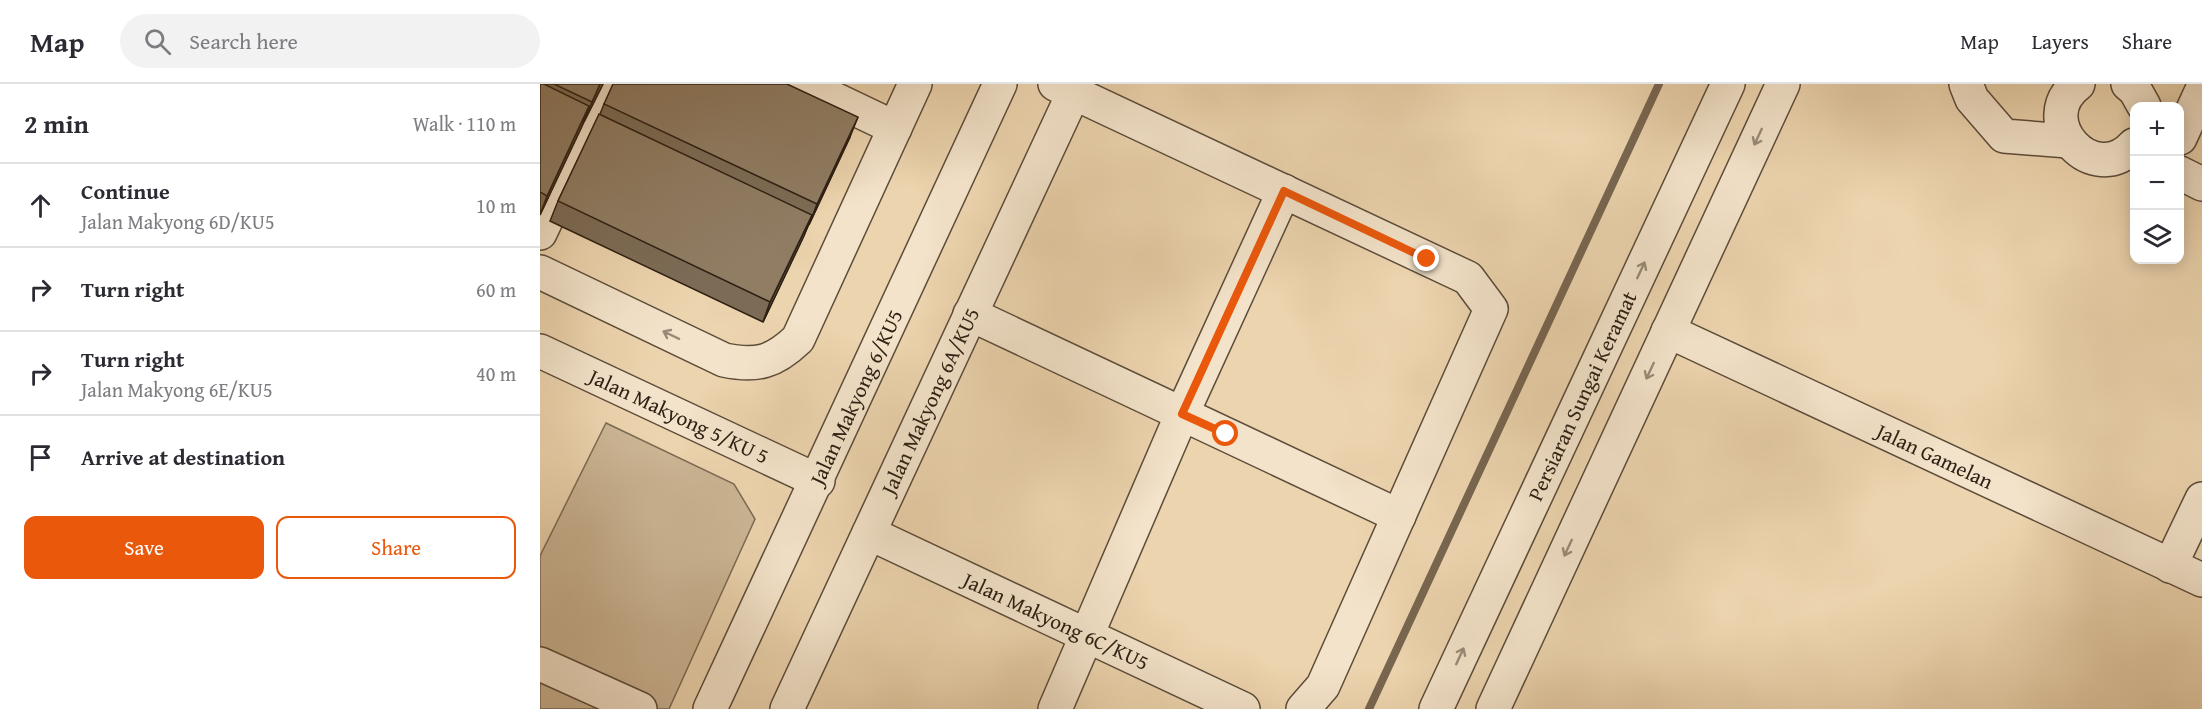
<!DOCTYPE html>
<meta charset="utf-8">
<style>
body{margin:0;font-family:"Gentium Book Plus",serif;background:#f2f2f3;color:#2b2b33}
.controls{position:absolute;right:18px;top:18px;display:grid;overflow:hidden;border-radius:12px;box-shadow:0 3px 15px #0003}
.controls button{width:54px;height:54px;display:grid;place-items:center;padding:0;border:0;border-bottom:2px solid #e1e1e2;background:#fff;color:#2b2b33;font:30px sans-serif}
.stop{position:absolute;width:18px;height:18px;margin:-14px;border:4px solid #ea580c;border-radius:50%;background:#fff}
.stop.end{background:#ea580c;border-color:#fff;box-shadow:0 2px 6px #0008}
.list{margin:0;padding:0;list-style:none}
h2{display:flex;justify-content:space-between;align-items:center;height:78px;margin:0;padding:0 24px;font-size:26px}
h2 small{font-size:20px;font-weight:400;color:#7c7c81}
.list li{display:grid;grid-template-columns:39px 1fr auto;gap:18px;align-items:center;box-sizing:border-box;height:84px;padding:0 24px;border-top:2px solid #e1e1e2}
.list b{display:block;font-size:22px;white-space:nowrap}
.list p{margin:0;font-size:20px;white-space:nowrap;color:#7c7c81}
.list em{font-size:20px;font-style:normal;color:#7c7c81}
.actions{display:flex;gap:12px;padding:18px 24px}
.actions a{flex:1;padding:14px 0;border:2px solid #ea580c;border-radius:12px;text-align:center;font-size:21px;color:#ea580c}
.actions .main{background:#ea580c;color:#fff}
.icon{flex:none;width:33px;height:33px;fill:none;stroke:currentColor;stroke-width:2;stroke-linecap:round;stroke-linejoin:round}
.map{position:relative;flex:none;width:1662px;height:625px;overflow:hidden}
header{display:flex;align-items:center;gap:36px;box-sizing:border-box;height:84px;padding:0 30px;background:#fff;border-bottom:2px solid #e1e1e2}
header strong{font-size:28px}
nav{display:flex;gap:33px;margin-inline-start:auto;font-size:21px}
.search{width:420px;height:54px;background:#f2f2f3;display:flex;align-items:center;gap:15px;box-sizing:border-box;padding:0 21px;border-radius:33px;color:#7c7c81;font-size:22px}
main{display:flex}
aside{flex:1;background:#fff}
.map>svg:first-child{display:block}
.green{fill:#cbb594;stroke:#7c6a54;stroke-width:1.5}
.lines{fill:none;stroke-linecap:round;stroke-linejoin:round}
.stream{stroke:#786650;stroke-width:8}
.minor-casing{stroke:#5c4c3a;stroke-width:36}
.minor{stroke:#f3e3ca;stroke-width:33}
.wall{fill:#7c6c56;stroke:#2c1f13;stroke-width:1.5}
.shaded-wall{fill:#655846;stroke:#2c1f13;stroke-width:1.5}
.building{fill:#907d64;stroke:#2c1f13;stroke-width:1.5}
.oneway{stroke:#998b78}
.route{stroke:#ea580c;stroke-width:8}
.labels{text-anchor:middle;dominant-baseline:central;stroke-width:4.5;stroke-linejoin:round;paint-order:stroke}
.street-label{font-size:21px;fill:#2c1f13;stroke:#f3e3ca}
</style>
<header>
<strong>Map</strong>
<div class="search"><svg class="icon" aria-label="search" viewBox="0 0 24 24"><circle cx="10" cy="10" r="6"/><path d="M15 15l6 6"/></svg>Search here</div>
<nav><a>Map</a><a>Layers</a><a>Share</a></nav>
</header>
<main>
<aside>
<h2>2 min<small>Walk · 110 m</small></h2>
<ul class="list">
<li><svg class="icon" aria-label="ahead" viewBox="0 0 24 24"><path d="M12 20V5M6 11l6-6 6 6"/></svg><div><b>Continue</b><p>Jalan Makyong 6D/KU5</p></div><em>10 m</em></li>
<li><svg class="icon" aria-label="right" viewBox="0 0 24 24"><path d="M7 20v-9h11M14 6l5 5-5 5"/></svg><div><b>Turn right</b></div><em>60 m</em></li>
<li><svg class="icon" aria-label="right" viewBox="0 0 24 24"><path d="M7 20v-9h11M14 6l5 5-5 5"/></svg><div><b>Turn right</b><p>Jalan Makyong 6E/KU5</p></div><em>40 m</em></li>
<li><svg class="icon" aria-label="arrive" viewBox="0 0 24 24"><path d="M6 21V4h12l-3 4 3 4H6"/></svg><div><b>Arrive at destination</b></div></li>
</ul>
<div class="actions"><a class="main">Save</a><a>Share</a></div>
</aside>
<div class="map">
<svg width="1662" height="625" viewBox="0 0 1662 625">
<rect width="100%" height="100%" fill="#ecd4ae"/>
<filter id="stains"><feTurbulence type="fractalNoise" baseFrequency=".00333" numOctaves="4"/><feColorMatrix values="0 0 0 0 .2 0 0 0 0 .09 0 0 0 0 .02 0 0 0 .5 -.17"/></filter>
<radialGradient id="worn" r=".72"><stop offset=".6" stop-color="#630" stop-opacity="0"/><stop offset="1" stop-color="#630" stop-opacity=".3"/></radialGradient>
<polygon class="green" points="66,339 194,400 215,435 129,625 0,625 0,472"/>
<g class="lines">
<polyline class="stream" points="829,625 1119,0"/>
<g class="minor-casing">
<g id="minor">
<polyline points="263,0 355,44"/>
<polyline points="515,0 928,194 951,225 783,602 763,625"/>
<polyline points="1426,0 1432,15 1464,52 1528,57"/>
<path d="M 1538,0 C 1490,36 1554,106 1594,61"/>
<polyline points="1588,0 1595,6 1604,22"/>
<polyline points="1640,54 1662,6"/>
<polyline points="1640,89 1662,100"/>
<polyline points="0,149 70,0"/>
<path d="M 0,188 L 184,276 C 217,283 234,278 258,255 L 375,0"/>
<polyline points="430,230 859,432"/>
<polyline points="1128,247 1662,496"/>
<polyline points="0,267 278,397"/>
<polyline points="329,449 703,625"/>
<polyline points="1630,482 1662,415"/>
<polyline points="0,580 100,625"/>
<polyline points="170,625 460,0"/>
<polyline points="247,625 534,8"/>
<polyline points="515,625 642,330 744,107"/>
<polyline points="896,625 1188,0"/>
<polyline points="953,625 1243,0"/>
</g>
</g>
<use href="#minor" class="minor"/>
</g>
<g class="wall">
<polygon points="0,0 63,0 44,38 0,131"/>
<polygon points="64,20 310,53 223,238 10,137 18,117 60,30"/>
</g>
<g class="shaded-wall">
<polygon points="60,0 63,0 44,38 52,18"/>
<polygon points="49,22 42,42 0,131 7,112"/>
<polygon points="318,33 310,53 269,141 277,120"/>
<polygon points="272,131 264,152 223,238 230,218"/>
</g>
<g class="building">
<polygon points="0,0 4,0 49,22 7,112 0,108"/>
<polygon points="14,0 60,0 52,18"/>
<polygon points="73,0 247,0 318,33 277,120 64,20"/>
<polygon points="59,30 272,131 230,218 18,117"/>
</g>
<defs><path id="oneway-shaft" d="M-6 0H5M1.5-3L5.5 0L1.5 3" fill="none" stroke-width="1.6" stroke-linecap="round" stroke-linejoin="round" transform="scale(1.5)"/></defs>
<g class="oneway">
<use href="#oneway-shaft" transform="translate(1218 53) rotate(115)"/>
<use href="#oneway-shaft" transform="translate(1101 186) rotate(-65)"/>
<use href="#oneway-shaft" transform="translate(131 251) rotate(-154)"/>
<use href="#oneway-shaft" transform="translate(1110 287) rotate(115)"/>
<use href="#oneway-shaft" transform="translate(1028 464) rotate(115)"/>
<use href="#oneway-shaft" transform="translate(920 572) rotate(-65)"/>
</g>
<g class="lines">
<polyline class="route" points="686,350 642,330 744,107 887,175"/>
</g>
<g class="labels">
<g class="street-label">
<text transform="translate(1042 312) rotate(-65)">Persiaran Sungai Keramat</text>
<text transform="translate(316 313) rotate(-65)">Jalan Makyong 6/KU5</text>
<text transform="translate(390 317) rotate(-65)">Jalan Makyong 6A/KU5</text>
<text transform="translate(139 332) rotate(25)">Jalan Makyong 5/KU 5</text>
<text transform="translate(1395 372) rotate(25)">Jalan Gamelan</text>
<text transform="translate(516 537) rotate(25)">Jalan Makyong 6C/KU5</text>
</g>
</g>
<rect width="100%" height="100%" filter="url(#stains)"/>
<rect width="100%" height="100%" fill="url(#worn)"/>
</svg>
<div class="controls">
<button>+</button>
<button>−</button>
<button><svg class="icon" aria-label="layers" viewBox="0 0 24 24"><path d="M12 4l9 5-9 5-9-5zM3 14l9 5 9-5"/></svg></button>
</div>
<div class="stop" style="left:686px;top:350px"></div>
<div class="stop end" style="left:887px;top:175px"></div>
</div>
</main>
